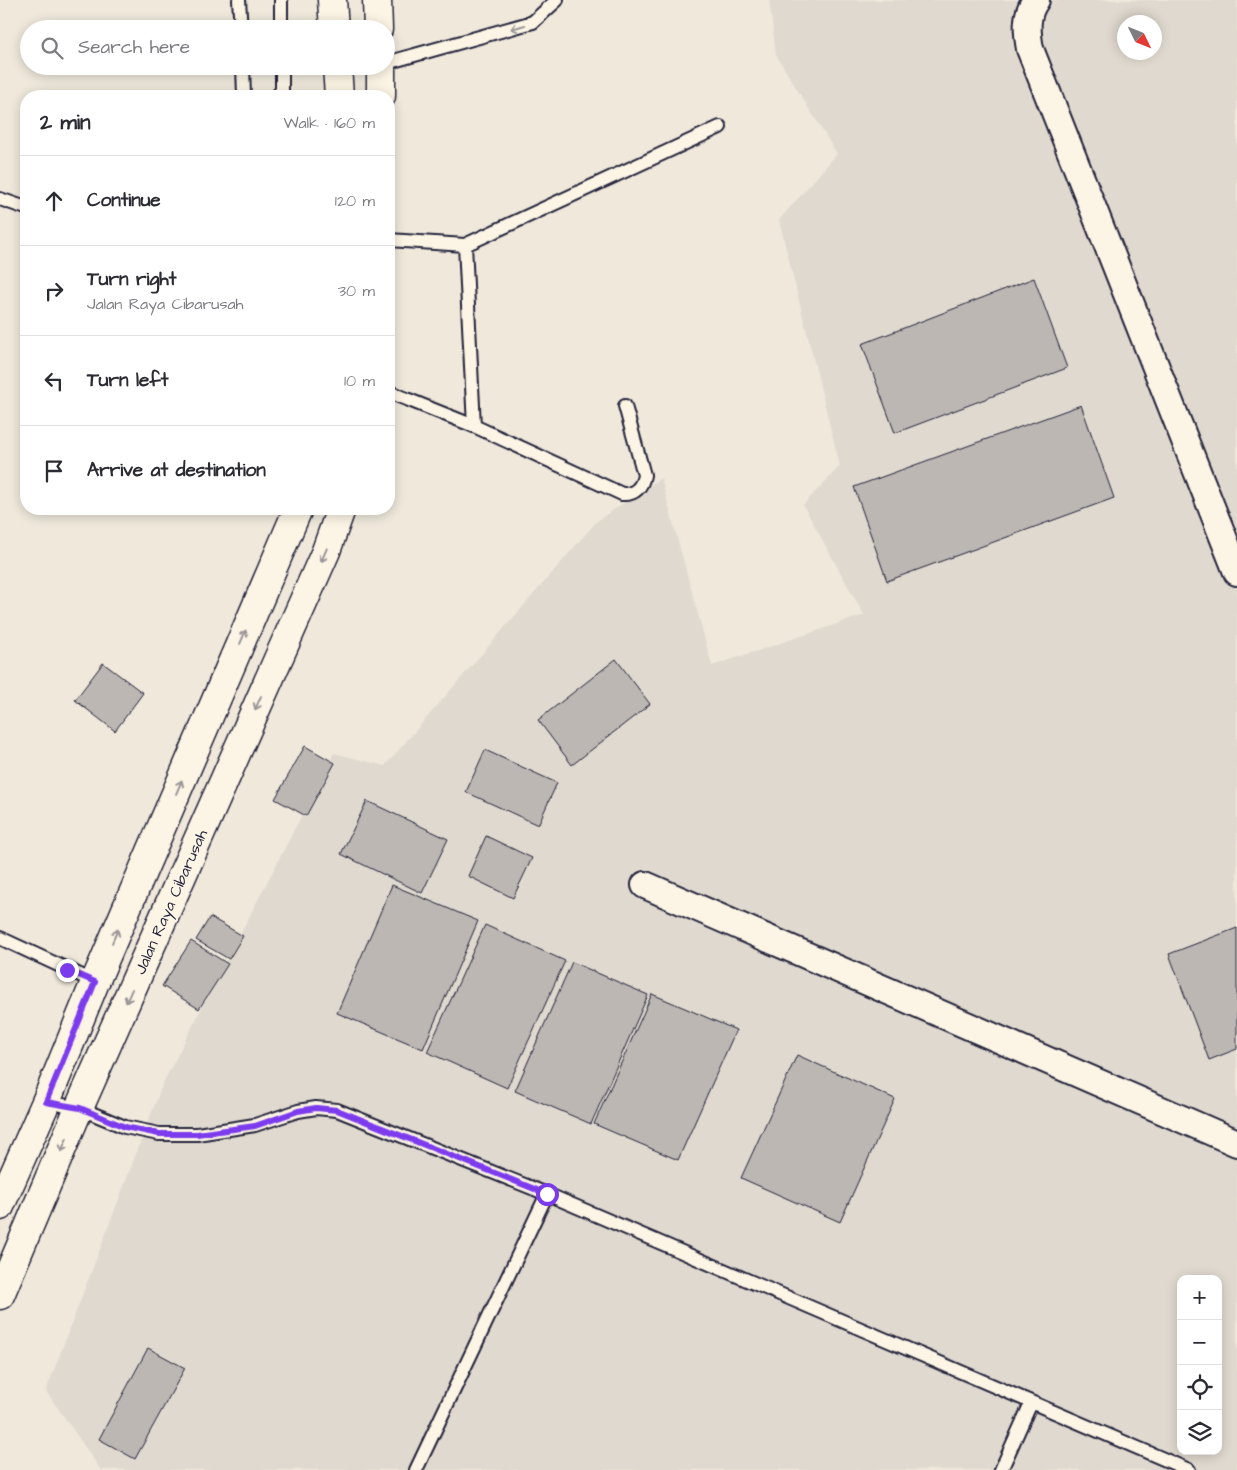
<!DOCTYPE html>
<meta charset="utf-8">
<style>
body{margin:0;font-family:"Architects Daughter",sans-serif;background:#f7f7f7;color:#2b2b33}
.controls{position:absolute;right:15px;bottom:15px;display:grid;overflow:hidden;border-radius:10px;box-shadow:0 2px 12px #0003}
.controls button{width:45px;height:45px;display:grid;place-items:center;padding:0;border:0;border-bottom:1px solid #e1e1e2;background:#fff;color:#2b2b33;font:25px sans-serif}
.compass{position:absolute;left:1117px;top:15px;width:45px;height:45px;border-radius:50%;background:#fff;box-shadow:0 2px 12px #0003;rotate:133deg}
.stop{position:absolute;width:15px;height:15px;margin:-11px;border:4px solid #7c3aed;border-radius:50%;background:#fff}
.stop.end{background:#7c3aed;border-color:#fff;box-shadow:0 1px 5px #0008}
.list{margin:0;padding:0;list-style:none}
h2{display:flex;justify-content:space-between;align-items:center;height:65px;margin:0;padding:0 20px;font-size:21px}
h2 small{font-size:16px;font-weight:400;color:#7c7c81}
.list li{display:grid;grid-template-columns:32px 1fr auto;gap:15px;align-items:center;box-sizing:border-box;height:90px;padding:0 20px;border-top:1px solid #e1e1e2}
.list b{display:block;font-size:19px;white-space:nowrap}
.list p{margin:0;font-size:16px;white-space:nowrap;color:#7c7c81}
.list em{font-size:16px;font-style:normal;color:#7c7c81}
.icon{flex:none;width:28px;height:28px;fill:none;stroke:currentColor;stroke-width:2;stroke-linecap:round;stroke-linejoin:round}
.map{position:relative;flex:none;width:1237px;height:1470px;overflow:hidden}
.search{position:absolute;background:#fff;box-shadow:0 2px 12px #0003;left:20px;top:20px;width:375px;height:55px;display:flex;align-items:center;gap:12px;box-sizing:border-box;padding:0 18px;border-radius:28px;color:#7c7c81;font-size:19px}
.panel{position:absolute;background:#fff;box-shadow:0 2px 12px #0003;left:20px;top:90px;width:375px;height:425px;border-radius:20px}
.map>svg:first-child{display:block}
.built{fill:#e0d9cf;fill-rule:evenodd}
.building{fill:#bcb7b3;stroke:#22223b}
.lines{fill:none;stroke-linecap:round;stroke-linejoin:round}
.service-casing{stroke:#22223b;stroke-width:16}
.minor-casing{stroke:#22223b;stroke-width:30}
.primary-casing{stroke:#22223b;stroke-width:31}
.service{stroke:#fcf5e5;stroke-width:12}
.minor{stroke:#fcf5e5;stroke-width:26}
.primary{stroke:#fcf5e5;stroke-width:28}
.oneway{stroke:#9a9698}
.route{stroke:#7c3aed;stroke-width:6}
.labels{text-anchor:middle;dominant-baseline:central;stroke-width:4;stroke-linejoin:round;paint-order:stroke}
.street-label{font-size:16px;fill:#22223b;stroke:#fcf5e5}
</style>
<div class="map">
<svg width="1237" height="1470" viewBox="0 0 1237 1470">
<rect width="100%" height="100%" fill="#efe8db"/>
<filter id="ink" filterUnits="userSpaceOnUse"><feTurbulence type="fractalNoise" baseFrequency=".02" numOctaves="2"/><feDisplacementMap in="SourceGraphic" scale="10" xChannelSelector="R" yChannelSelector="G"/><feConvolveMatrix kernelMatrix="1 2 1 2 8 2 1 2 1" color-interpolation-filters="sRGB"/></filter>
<g filter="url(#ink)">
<path class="built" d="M 769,0 L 1237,0 L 1237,1470 L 101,1470 L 46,1391 L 163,1083 L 334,753 L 385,766 L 597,521 L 661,478 L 712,666 L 864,615 L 803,505 L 840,466 L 779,220 L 837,154 L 776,55 ZM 1124,22 L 1154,22 L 1154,52 L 1124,52 ZM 1181,1279 L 1218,1279 L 1218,1451 L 1181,1451 Z"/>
<g class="building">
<polygon points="1034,278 1067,368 895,433 862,344"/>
<polygon points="1081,405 1114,498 887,581 854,487"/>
<polygon points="616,659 650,704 572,765 538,720"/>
<polygon points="103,663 143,693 115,731 75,700"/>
<polygon points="305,746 335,763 306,816 275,799"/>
<polygon points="485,750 557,783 538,825 466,792"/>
<polygon points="367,801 448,839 422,893 341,854"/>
<polygon points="486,836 532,858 513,898 468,876"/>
<polygon points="392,885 478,921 423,1049 337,1013"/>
<polygon points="210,917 243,936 229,959 196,940"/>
<polygon points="485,925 565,961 507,1088 427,1052"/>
<polygon points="1237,928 1237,1049 1209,1060 1169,954"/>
<polygon points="191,941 228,964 199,1009 162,986"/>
<polygon points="572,962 648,995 591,1124 515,1091"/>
<polygon points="652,994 736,1030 678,1160 594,1124"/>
<polygon points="797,1055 895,1099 840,1222 741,1178"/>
<polygon points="148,1348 185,1368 135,1459 99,1439"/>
</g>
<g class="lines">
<g class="service-casing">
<g id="service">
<polyline points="239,0 241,29"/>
<polyline points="281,0 281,29"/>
<polyline points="386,63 533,22 557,0"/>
<polyline points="243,66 244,96"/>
<polyline points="277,96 282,90 282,66"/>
<polyline points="0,199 26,208"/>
<polyline points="389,240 465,245 474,426"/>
<polyline points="465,245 720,127"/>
<path d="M 389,392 L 474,426 L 622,494 C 635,495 642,487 644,475 L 625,406"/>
<polyline points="0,938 95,982"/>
<polyline points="46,1102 79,1108 125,1127 159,1134 197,1134 255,1125 298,1111 316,1108 337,1110 547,1194 1189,1470"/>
<polyline points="416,1470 547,1194"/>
<polyline points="1001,1470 1031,1403"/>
</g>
</g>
<g class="minor-casing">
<g id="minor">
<path d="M 1036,0 C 1025,14 1027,32 1030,49 L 1237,572"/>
<polyline points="645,885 1237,1143"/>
</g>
</g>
<g class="primary-casing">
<g id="primary">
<polyline points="332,0 334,29"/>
<polyline points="377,0 378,29"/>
<polyline points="337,66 339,96"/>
<polyline points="381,66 381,96"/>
<polyline points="0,1206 46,1102 95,982 298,509"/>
<polyline points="0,1295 79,1108 326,551 341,509"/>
</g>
</g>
<use href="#service" class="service"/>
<use href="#minor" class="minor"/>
<use href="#primary" class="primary"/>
</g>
<defs><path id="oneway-shaft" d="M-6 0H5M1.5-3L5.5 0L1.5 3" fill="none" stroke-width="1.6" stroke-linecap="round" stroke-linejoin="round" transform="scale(1.25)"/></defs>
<g class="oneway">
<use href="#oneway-shaft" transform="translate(518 27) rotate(164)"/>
<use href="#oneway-shaft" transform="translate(324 555) rotate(113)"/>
<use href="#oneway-shaft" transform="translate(243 637) rotate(-67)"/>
<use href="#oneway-shaft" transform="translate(258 703) rotate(114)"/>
<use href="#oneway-shaft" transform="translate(179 787) rotate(-67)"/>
<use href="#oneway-shaft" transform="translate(115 936) rotate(-67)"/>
<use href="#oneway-shaft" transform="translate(129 996) rotate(114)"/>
<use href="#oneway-shaft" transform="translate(64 1145) rotate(113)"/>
</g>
</g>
<g class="lines" filter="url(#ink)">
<polyline class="route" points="67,970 95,982 46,1102 80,1108 125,1127 159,1134 197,1134 255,1126 298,1111 316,1108 337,1110 547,1194"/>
</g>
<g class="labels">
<g class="street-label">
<text transform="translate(171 902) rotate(-66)">Jalan Raya Cibarusah</text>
</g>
</g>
</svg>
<div class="controls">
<button>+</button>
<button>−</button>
<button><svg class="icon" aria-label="locate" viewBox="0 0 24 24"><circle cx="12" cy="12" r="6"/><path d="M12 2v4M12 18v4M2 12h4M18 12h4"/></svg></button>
<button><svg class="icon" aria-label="layers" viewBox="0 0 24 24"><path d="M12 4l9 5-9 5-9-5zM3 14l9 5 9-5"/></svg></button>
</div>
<svg class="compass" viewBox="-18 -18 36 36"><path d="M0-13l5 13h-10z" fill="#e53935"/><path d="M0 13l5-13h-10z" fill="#7c7c81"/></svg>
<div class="stop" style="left:547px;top:1194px"></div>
<div class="stop end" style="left:67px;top:970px"></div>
<div class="search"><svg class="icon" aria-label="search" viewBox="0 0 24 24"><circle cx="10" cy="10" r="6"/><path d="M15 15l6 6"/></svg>Search here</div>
<section class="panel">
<h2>2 min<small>Walk · 160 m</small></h2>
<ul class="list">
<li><svg class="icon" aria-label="ahead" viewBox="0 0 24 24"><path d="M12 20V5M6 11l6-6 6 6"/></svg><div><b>Continue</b></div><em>120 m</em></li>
<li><svg class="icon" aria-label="right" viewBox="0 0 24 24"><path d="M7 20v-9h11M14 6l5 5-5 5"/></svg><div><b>Turn right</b><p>Jalan Raya Cibarusah</p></div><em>30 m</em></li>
<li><svg class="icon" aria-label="left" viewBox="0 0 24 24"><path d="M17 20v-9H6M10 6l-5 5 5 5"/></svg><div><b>Turn left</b></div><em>10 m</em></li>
<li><svg class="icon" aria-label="arrive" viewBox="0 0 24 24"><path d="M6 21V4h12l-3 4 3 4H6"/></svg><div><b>Arrive at destination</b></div></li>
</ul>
</section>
</div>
